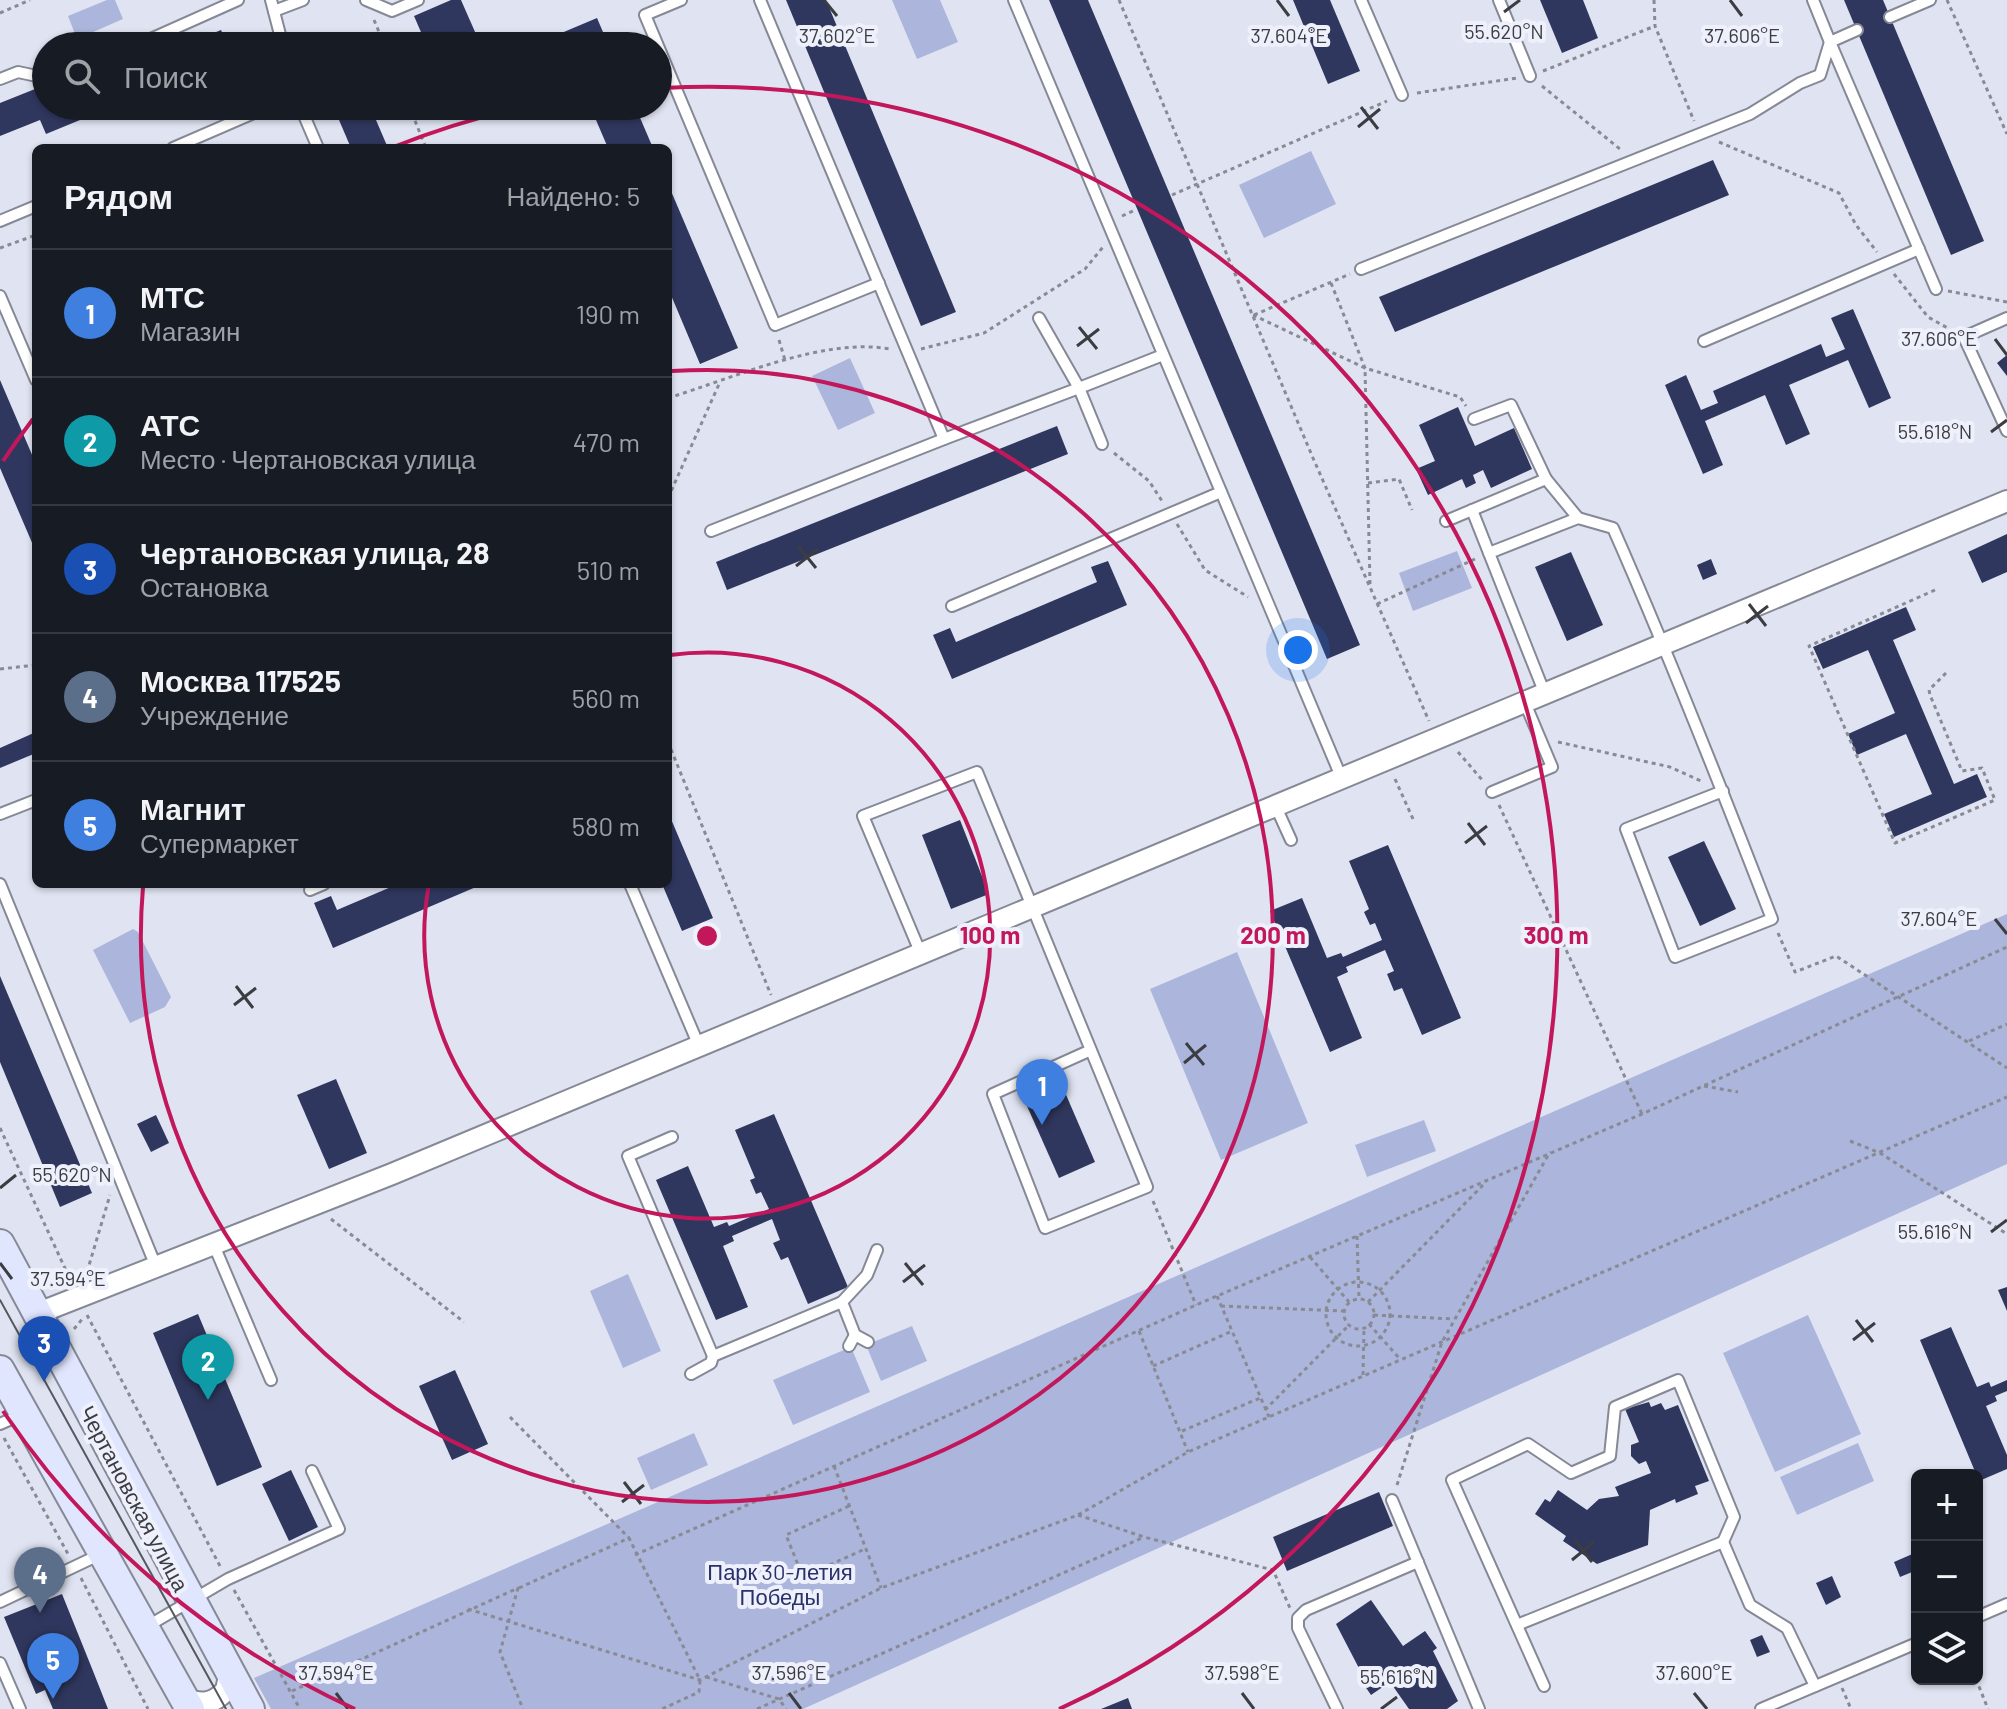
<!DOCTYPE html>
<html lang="ru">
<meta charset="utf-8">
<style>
body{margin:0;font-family:Barlow,sans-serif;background:#20242c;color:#f1f3f6}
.controls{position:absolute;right:24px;bottom:24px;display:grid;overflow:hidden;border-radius:12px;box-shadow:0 2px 6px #0004}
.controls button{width:72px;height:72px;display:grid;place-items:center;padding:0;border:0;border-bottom:2px solid #363941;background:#171b24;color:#f1f3f6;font:40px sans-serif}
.you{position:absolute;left:1298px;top:650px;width:28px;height:28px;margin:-20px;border:6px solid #fff;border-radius:50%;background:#1a73e8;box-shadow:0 0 0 12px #1a73e833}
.badge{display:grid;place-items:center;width:52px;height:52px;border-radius:50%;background:#ea580c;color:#fff;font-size:26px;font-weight:700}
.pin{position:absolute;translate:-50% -66px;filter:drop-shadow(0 2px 4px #0008)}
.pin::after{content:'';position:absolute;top:42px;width:28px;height:24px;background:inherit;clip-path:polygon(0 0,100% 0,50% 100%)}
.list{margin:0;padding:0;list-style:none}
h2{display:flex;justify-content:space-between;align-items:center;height:104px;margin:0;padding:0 32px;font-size:34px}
h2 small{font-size:26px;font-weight:400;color:#9ea1a6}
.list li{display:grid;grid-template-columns:52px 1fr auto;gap:24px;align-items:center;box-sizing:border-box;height:128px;padding:0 32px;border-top:2px solid #363941}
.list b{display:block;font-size:30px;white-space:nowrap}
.list p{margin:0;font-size:26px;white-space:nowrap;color:#9ea1a6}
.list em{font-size:26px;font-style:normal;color:#9ea1a6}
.icon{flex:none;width:44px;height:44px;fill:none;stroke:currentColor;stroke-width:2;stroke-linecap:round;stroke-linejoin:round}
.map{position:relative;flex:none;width:2007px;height:1709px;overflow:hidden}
.search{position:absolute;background:#171b24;box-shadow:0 2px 6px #0004;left:32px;top:32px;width:640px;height:88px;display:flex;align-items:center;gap:20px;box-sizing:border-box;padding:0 28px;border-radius:44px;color:#9ea1a6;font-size:30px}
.panel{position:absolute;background:#171b24;box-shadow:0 2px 6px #0004;left:32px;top:144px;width:640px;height:744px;border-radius:12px}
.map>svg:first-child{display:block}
.green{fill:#acb5db}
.building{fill:#30375e}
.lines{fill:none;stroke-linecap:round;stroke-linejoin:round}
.service-casing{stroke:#858895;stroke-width:14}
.minor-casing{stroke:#858895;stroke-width:24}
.secondary-casing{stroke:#858895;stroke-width:32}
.path{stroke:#888b94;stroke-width:3;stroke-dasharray:4 4;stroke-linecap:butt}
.service{stroke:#fff;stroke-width:10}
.minor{stroke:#fff;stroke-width:20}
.secondary{stroke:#e1e6ff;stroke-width:28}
.tram{stroke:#55585e;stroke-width:2}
.ticks{fill:none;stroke:#3b3d42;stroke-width:3}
.ring{fill:none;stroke:#c2185b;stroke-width:4}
.labels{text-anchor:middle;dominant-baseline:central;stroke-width:8;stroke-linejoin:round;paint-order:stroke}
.street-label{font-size:22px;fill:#3b3d42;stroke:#eef1fc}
.park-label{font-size:22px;fill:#2a316a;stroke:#eef1fc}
.ticks-label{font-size:20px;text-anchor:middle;fill:#3b3d42;stroke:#eef1fc;stroke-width:8;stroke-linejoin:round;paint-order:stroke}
.centre{fill:#c2185b;stroke:#eef1fc;stroke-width:4}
.ring-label{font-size:24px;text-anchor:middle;font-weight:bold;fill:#c2185b;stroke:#eef1fc;stroke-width:8;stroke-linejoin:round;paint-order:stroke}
</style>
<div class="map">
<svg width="2007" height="1709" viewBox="0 0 2007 1709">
<rect width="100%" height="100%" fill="#e0e4f2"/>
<g class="green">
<polygon points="107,0 115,0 123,19 77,39 68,16"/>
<polygon points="892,0 940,0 958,42 917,59"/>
<polygon points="1311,151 1336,204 1264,238 1239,185"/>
<polygon points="850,358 875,413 838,430 812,376"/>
<polygon points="1457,551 1472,588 1413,611 1399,573"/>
<polygon points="2007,914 2007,1164 803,1709 271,1709 254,1678"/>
<polygon points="133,929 138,932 171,997 165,1007 130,1023 93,950"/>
<polygon points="1237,952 1308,1123 1221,1160 1150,989"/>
<polygon points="1424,1120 1436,1151 1367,1177 1355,1145"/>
<polygon points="628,1274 661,1351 623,1368 590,1291"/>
<polygon points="1808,1315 1861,1434 1775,1472 1723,1353"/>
<polygon points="912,1326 927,1361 881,1381 866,1345"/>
<polygon points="851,1347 870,1392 793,1425 773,1380"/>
<polygon points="694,1433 708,1465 651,1490 637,1458"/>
<polygon points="1858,1443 1874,1481 1797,1515 1780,1477"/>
</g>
<g class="building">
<polygon points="451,0 461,0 479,41 468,46 427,46 414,16"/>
<polygon points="786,0 826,0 956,312 921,326"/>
<polygon points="1049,0 1088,0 1360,645 1327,659"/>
<polygon points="1293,0 1330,0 1360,71 1328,84"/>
<polygon points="1540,0 1583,0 1598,38 1562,53"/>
<polygon points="1844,0 1883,0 1984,241 1951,255"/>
<polygon points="597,18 609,46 564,46 559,34"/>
<polygon points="221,30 228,46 182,46"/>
<polygon points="40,87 46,106 114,106 46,134 40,120 0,136 0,103"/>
<polygon points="333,106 370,106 388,148 351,148"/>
<polygon points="590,106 635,106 653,148 608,148"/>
<polygon points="1713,160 1729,195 1395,332 1379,297"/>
<polygon points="668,184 738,348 700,364 668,288"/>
<polygon points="1853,309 1891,398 1869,408 1848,360 1789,385 1810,434 1786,445 1765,395 1705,421 1723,465 1703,474 1665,385 1686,375 1701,410 1718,403 1713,391 1821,344 1826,357 1845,349 1831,318"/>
<polygon points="2007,355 2007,376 1997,363"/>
<polygon points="0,380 36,464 36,552 0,468"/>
<polygon points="1458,407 1475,446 1514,428 1532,469 1491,488 1483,470 1473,475 1476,483 1466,488 1462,479 1428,495 1416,469 1435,461 1419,425"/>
<polygon points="1057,426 1068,454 727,590 716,562"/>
<polygon points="2007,534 2007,572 1982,583 1968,552"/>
<polygon points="1571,552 1603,625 1567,641 1535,567"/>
<polygon points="1711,559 1717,574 1703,580 1697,565"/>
<polygon points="1108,561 1127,605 952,679 933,635 950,628 956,642 1097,582 1091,567"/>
<polygon points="1906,607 1916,630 1893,640 1954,784 1977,774 1987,797 1894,837 1884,814 1932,794 1906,734 1857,755 1848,734 1895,713 1868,650 1823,669 1813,647"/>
<polygon points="36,732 36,753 0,768 0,748"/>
<polygon points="668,812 713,918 682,931 662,884 668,884"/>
<polygon points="960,820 989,894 951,909 922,835"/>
<polygon points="1704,841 1736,909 1700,926 1668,857"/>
<polygon points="1388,845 1461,1018 1422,1035 1402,988 1394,991 1387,974 1394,971 1385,950 1346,967 1348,972 1337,977 1362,1038 1330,1052 1270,911 1302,898 1327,958 1341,953 1343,957 1382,940 1375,923 1370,925 1364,912 1369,909 1349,861"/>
<polygon points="398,884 483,884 333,948 314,903 331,896 337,910"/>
<polygon points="0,976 92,1193 60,1207 0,1062"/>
<polygon points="336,1079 367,1153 329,1169 297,1095"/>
<polygon points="1064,1090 1095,1162 1059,1178 1027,1106"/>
<polygon points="774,1114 848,1287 808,1304 788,1257 781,1260 773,1243 780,1240 772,1219 732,1236 734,1241 723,1246 748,1307 716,1320 656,1180 688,1166 714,1227 727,1222 729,1226 769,1209 761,1192 756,1194 750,1180 755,1178 735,1130"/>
<polygon points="156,1115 169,1143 151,1152 137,1124"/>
<polygon points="2007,1287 2007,1311 1998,1290"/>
<polygon points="198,1314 262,1467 217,1486 153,1333"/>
<polygon points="1951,1327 1977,1387 1989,1382 1991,1387 2007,1380 2007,1391 1995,1396 1997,1401 1986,1406 2007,1455 2007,1469 1979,1481 1920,1340"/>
<polygon points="455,1370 488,1444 452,1460 419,1386"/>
<polygon points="1649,1402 1651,1407 1661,1403 1665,1410 1678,1405 1709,1481 1695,1486 1698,1494 1676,1503 1675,1499 1650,1510 1648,1545 1597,1564 1563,1541 1566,1536 1535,1514 1545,1499 1550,1502 1558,1490 1587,1510 1599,1499 1619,1496 1615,1487 1651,1473 1646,1461 1639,1464 1631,1456 1631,1445 1639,1442 1625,1409"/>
<polygon points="291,1470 318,1527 289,1541 262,1484"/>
<polygon points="1379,1492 1393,1526 1287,1571 1273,1537"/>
<polygon points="1917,1552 1917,1570 1900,1577 1894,1562"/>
<polygon points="1832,1576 1841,1597 1826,1605 1816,1583"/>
<polygon points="62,1594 93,1671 108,1709 53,1709 45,1690 36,1694 4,1617"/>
<polygon points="1371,1600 1403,1646 1425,1631 1437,1648 1433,1651 1458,1701 1447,1709 1409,1709 1390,1682 1371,1695 1358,1676 1362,1674 1336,1624"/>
<polygon points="1762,1635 1770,1652 1757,1657 1750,1640"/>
<polygon points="1128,1698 1132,1709 1101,1709"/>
</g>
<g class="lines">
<g class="service-casing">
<g id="service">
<polyline points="271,0 283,46"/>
<polyline points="366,0 392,11 418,0"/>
<polyline points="681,0 645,15 775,325 879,283"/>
<polyline points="1014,0 1342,779"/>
<polyline points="1361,0 1402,95"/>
<polyline points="1499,0 1530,76"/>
<polyline points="1813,0 1830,42 1857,30"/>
<polyline points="274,11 303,0"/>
<polyline points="1890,17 1930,0"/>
<polyline points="1830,42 1936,289"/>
<polyline points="135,46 238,0"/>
<polyline points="0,79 18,72 46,78"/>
<polyline points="300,106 318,148"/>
<polyline points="173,148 270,106"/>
<polyline points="0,221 36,206"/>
<polyline points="1361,269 1750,114 1800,83 1820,75 1830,42"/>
<polyline points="0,296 36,380"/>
<polyline points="2007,318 1964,337 2007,431"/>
<polyline points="1704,341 1919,249"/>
<polyline points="1474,419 1511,405 1546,479 1578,518"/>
<polyline points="944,439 1079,388 1039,318"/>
<polyline points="1102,444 1079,388 1163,355"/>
<polyline points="1472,510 1489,553"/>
<polyline points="1446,521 1546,479"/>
<polyline points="711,531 944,439 760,0"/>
<polyline points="952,606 1221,492"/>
<path d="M 1545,694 L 1489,553 L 1578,518 L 1613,528 C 1670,657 1721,787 1772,919 L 1675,957 L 1626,829 L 1723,791"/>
<polyline points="1492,792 1552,767 1525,703"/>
<polyline points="1276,807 1291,840"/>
<polyline points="0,814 36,800"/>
<polyline points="0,884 157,1269"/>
<polyline points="630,884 699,1046"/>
<polyline points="310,890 324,884"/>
<polyline points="921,954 863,816 977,772 1147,1187 1045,1228 993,1094 1091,1050"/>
<polyline points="672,1137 628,1156 713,1356"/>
<polyline points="213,1243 271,1380"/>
<polyline points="842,1302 855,1335 868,1342"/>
<polyline points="849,1346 855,1335"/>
<polyline points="691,1374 711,1363 713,1356 842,1302 867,1275 877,1250"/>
<polyline points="0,1424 23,1414"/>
<polyline points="1392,1500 1479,1709"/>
<polyline points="0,1602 101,1554"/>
<polyline points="1977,1617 2007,1604"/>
<polyline points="1517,1625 1723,1542 1750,1605 1787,1628 1815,1686"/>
<polyline points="146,1627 228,1579 339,1529 312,1471"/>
<polyline points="0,1663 20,1709"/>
<polyline points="1544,1686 1452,1480 1528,1444 1571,1473 1610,1456 1615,1407 1678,1380 1734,1517 1723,1542"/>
<polyline points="1337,1709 1298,1628 1298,1618 1306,1610 1418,1562"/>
<polyline points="1761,1709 1917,1643"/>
</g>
</g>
<g class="minor-casing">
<g id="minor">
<polyline points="36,1314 392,1174 2007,501"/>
<path d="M 182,1696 C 199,1706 213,1705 226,1690 L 230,1672"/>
</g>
</g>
<g class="secondary-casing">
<g id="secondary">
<polyline points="0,1244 250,1709"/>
<polyline points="0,1370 190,1709"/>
</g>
</g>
<g class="path">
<polyline points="1119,0 1313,458 1429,721"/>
<polyline points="1654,0 1655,26 1694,121"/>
<polyline points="1947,0 2007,134"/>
<polyline points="0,13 30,0"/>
<polyline points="374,20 385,46"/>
<polyline points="1543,71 1655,26"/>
<polyline points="1542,86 1620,149"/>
<polyline points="1417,93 1517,78"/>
<polyline points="409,106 426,148"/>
<polyline points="1719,142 1839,193 1856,225 1877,252"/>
<polyline points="1172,195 1387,101"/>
<polyline points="1122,216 1133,211"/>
<polyline points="0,248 36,235"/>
<polyline points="1894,274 1928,317 1953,331"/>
<polyline points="1331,283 1365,368 1460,397 1466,406"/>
<polyline points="1948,291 2007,302"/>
<polyline points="1253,315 1365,368 1370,584"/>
<polyline points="1254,315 1350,274"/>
<polyline points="779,340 785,360"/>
<polyline points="921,349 984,333 1085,269 1103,247"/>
<path d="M 668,398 C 734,378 823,337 890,349"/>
<polyline points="1114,453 1149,481 1162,501"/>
<polyline points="1368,483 1399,479 1412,510"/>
<polyline points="668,498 720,382"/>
<polyline points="1177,524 1205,570 1248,597"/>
<polyline points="1935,590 1809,646 1895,843 1995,800 1982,768 1962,771 1930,695 1929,690 1946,673"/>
<polyline points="1377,604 1475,559"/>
<polyline points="0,669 36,665"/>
<polyline points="668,742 771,995"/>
<polyline points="1558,742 1670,767 1701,781"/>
<polyline points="1458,752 1484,782"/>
<polyline points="1395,779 1413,819"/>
<polyline points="1499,805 1642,1114"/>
<polyline points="1778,933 1795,972 1836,956 2007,1068"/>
<polyline points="1969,1041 2007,1024"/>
<polyline points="1704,1086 1738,1092"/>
<polyline points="0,1128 70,1279"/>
<polyline points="1850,1141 1880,1153 2007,1234"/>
<polyline points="1153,1201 1196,1305"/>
<polyline points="331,1219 464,1322"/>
<polyline points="1357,1236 1359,1299"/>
<polyline points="1310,1257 1349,1302"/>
<polyline points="87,1272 110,1195"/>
<circle cx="1358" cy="1314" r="32"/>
<polyline points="1217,1296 1269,1417"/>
<circle cx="1359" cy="1314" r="15"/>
<polyline points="1368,1302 1486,1182"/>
<polyline points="1221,1306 1344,1311"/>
<polyline points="87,1315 220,1566"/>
<polyline points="1374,1315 1454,1319"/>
<polyline points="1369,1324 1400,1359"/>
<polyline points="74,1329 84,1317"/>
<polyline points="1139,1331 1188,1452"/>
<polyline points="1153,1366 1230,1332"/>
<polyline points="1363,1375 1364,1328"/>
<polyline points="1265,1410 1349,1325"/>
<polyline points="510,1417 629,1538"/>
<polyline points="1182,1431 1260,1398"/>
<polyline points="4,1438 68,1554"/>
<polyline points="834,1466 881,1588"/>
<polyline points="1397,1485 1442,1342 1550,1152"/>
<polyline points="849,1506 786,1535 803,1577 865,1549"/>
<polyline points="1078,1515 1144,1537 1273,1570 1290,1608"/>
<polyline points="635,1555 1196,1305 1642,1114 2007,947"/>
<polyline points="81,1578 148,1709"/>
<polyline points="519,1588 629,1538 700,1680 699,1692 662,1709"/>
<polyline points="234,1590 300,1709"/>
<polyline points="468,1609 700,1680 881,1588 1078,1515 1188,1452 2007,1097"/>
<polyline points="706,1677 779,1699 786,1709"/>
<polyline points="1976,1679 1988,1709"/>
<polyline points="1842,1688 1851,1709"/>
<polyline points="292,1691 518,1588 500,1652 523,1709"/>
<polyline points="757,1709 1144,1537"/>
</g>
<use href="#service" class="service"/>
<use href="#minor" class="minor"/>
<use href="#secondary" class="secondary"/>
<polyline class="tram" points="0,1300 226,1709"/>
</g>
<path class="ticks" d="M 824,0 L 837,16M 1277,0 L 1289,16M 1730,0 L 1742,16M 1504,12 L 1520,0M 1361,107 L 1378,129M 1358,127 L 1380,109M 1079,327 L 1097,349M 1995,339 L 2007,355M 1077,346 L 1099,329M 1991,432 L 2007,420M 798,546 L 816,568M 796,566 L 818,549M 1749,604 L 1766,626M 1746,623 L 1768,606M 1468,823 L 1485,845M 1465,843 L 1487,826M 1995,919 L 2007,934M 236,986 L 253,1008M 234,1005 L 256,988M 1186,1043 L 1204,1065M 1184,1063 L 1206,1045M 0,1188 L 16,1175M 1991,1232 L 2007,1220M 0,1263 L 12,1279M 905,1263 L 923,1285M 903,1282 L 925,1265M 1856,1320 L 1873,1342M 1853,1340 L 1875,1323M 624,1482 L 641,1504M 622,1502 L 644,1485M 1575,1540 L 1592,1562M 1572,1560 L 1594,1542M 336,1693 L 348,1709M 789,1693 L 801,1709M 1242,1693 L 1254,1709M 1694,1693 L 1707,1709M 1381,1709 L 1397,1697"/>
<g class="ring">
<path d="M670 655A283 283 0 1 1 429 884"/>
<path d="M672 371A566 566 0 1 1 143 887"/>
<path d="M355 1709A849 849 0 0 1 3 1411M3 461A849 849 0 0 1 33 419M396 146A849 849 0 0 1 523 107M663 88A849 849 0 0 1 1059 1709"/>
</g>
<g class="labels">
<g class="street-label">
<text transform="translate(135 1498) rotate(62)">Чертановская улица</text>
</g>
<g class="park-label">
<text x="780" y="1571">Парк 30-летия<tspan x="780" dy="25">Победы</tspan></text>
</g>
</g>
<g class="ticks-label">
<text x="1504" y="39">55.620°N</text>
<text x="1742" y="43">37.606°E</text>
<text x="837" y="43">37.602°E</text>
<text x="1289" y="43">37.604°E</text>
<text x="1939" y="346">37.606°E</text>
<text x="1935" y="439">55.618°N</text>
<text x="1939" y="926">37.604°E</text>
<text x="72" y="1182">55.620°N</text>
<text x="1935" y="1239">55.616°N</text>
<text x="68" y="1286">37.594°E</text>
<text x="336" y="1680">37.594°E</text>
<text x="789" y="1680">37.596°E</text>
<text x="1242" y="1680">37.598°E</text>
<text x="1694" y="1680">37.600°E</text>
<text x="1397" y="1684">55.616°N</text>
</g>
<circle cx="707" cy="936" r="12" class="centre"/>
<g class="ring-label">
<text x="990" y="944">100 m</text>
<text x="1273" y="944">200 m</text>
<text x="1556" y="944">300 m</text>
</g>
</svg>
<div class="controls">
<button>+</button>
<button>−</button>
<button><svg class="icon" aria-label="layers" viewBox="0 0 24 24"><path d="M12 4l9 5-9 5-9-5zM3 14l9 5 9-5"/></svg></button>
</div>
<div class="you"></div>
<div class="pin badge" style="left:1042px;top:1125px;background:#3f7fe0">1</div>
<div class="pin badge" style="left:208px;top:1400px;background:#0f9aa8">2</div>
<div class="pin badge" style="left:44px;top:1382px;background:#1a4fb4">3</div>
<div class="pin badge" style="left:40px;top:1613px;background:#5c6f8a">4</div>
<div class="pin badge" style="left:53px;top:1699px;background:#3f7fe0">5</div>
<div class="search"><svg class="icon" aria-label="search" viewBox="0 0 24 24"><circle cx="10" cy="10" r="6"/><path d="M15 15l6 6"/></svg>Поиск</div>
<section class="panel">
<h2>Рядом<small>Найдено: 5</small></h2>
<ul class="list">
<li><span class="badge" style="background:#3f7fe0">1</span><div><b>МТС</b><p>Магазин</p></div><em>190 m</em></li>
<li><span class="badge" style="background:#0f9aa8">2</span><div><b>АТС</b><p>Место · Чертановская улица</p></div><em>470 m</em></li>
<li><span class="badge" style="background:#1a4fb4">3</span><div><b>Чертановская улица, 28</b><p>Остановка</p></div><em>510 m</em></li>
<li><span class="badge" style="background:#5c6f8a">4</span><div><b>Москва 117525</b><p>Учреждение</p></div><em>560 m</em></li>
<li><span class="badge" style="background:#3f7fe0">5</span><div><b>Магнит</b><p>Супермаркет</p></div><em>580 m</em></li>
</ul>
</section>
</div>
